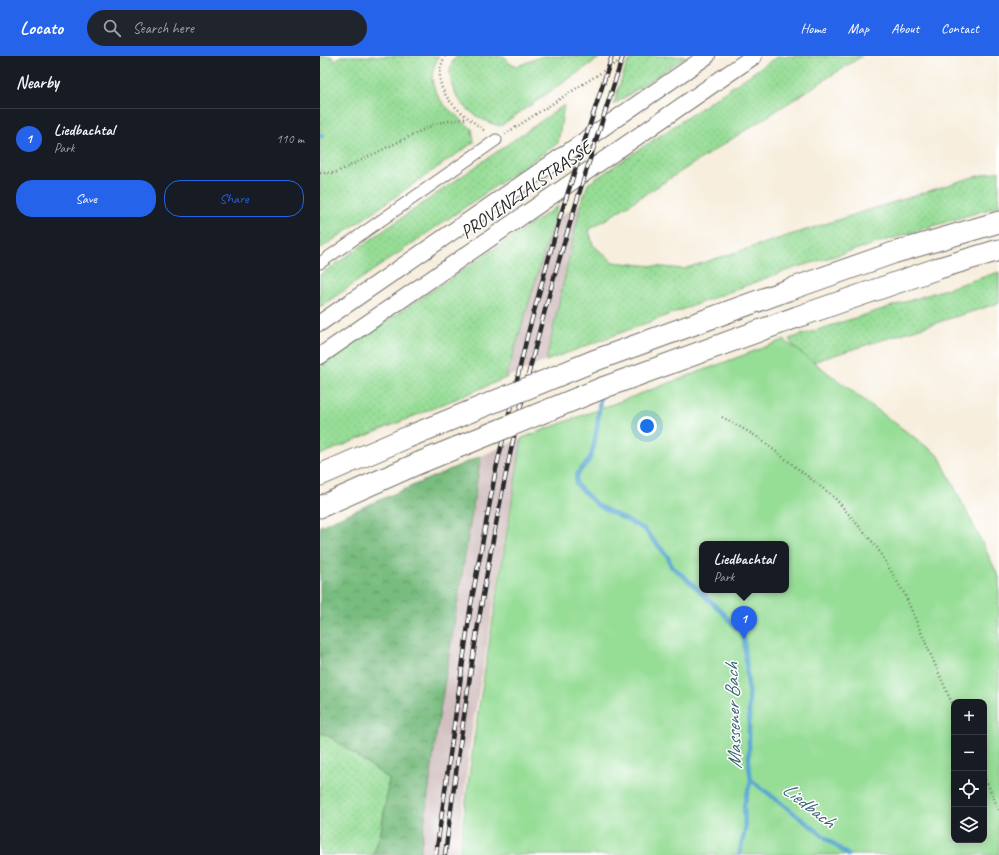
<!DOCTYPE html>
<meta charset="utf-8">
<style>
body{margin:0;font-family:Caveat,sans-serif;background:#20242c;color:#f1f3f6}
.controls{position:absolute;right:12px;bottom:12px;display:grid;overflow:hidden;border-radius:8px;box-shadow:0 2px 10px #0003}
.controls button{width:36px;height:36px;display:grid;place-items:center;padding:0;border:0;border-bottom:1px solid #363941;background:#171b24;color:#f1f3f6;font:20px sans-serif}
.you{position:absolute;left:327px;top:370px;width:14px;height:14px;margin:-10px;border:3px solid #fff;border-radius:50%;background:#1a73e8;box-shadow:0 0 0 6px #1a73e833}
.badge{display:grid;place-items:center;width:26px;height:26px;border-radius:50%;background:#2563eb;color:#fff;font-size:13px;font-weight:700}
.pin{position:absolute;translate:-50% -33px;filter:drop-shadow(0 1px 2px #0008)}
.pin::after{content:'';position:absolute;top:21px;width:14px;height:12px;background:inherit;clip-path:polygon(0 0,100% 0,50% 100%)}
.popup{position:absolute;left:379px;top:485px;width:90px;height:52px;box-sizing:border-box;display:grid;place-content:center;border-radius:8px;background:#171b24;filter:drop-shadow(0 1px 3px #0005);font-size:13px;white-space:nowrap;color:#9ea1a6}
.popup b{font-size:15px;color:#f1f3f6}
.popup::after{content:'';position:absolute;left:50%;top:100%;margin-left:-8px;border:8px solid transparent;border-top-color:#171b24}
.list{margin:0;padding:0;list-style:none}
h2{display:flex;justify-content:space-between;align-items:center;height:52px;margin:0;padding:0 16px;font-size:17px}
h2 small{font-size:13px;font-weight:400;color:#9ea1a6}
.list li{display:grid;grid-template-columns:26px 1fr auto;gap:12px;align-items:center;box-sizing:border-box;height:60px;padding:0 16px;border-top:1px solid #363941}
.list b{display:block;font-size:15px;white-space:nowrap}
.list p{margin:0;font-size:13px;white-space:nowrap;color:#9ea1a6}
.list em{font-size:13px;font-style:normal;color:#9ea1a6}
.actions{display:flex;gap:8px;padding:12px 16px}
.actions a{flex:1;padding:9px 0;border:1px solid #2563eb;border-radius:16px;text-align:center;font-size:14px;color:#2563eb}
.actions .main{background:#2563eb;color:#fff}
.icon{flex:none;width:22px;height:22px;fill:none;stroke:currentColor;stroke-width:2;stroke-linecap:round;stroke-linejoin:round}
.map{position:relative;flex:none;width:679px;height:799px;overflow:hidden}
header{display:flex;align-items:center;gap:24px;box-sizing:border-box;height:56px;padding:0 20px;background:#2563eb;color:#fff}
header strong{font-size:19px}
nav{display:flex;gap:22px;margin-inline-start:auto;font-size:14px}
.search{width:280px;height:36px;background:#20242c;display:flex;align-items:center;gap:10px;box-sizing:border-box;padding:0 14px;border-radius:22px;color:#9ea1a6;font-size:15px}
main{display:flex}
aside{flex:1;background:#171b24}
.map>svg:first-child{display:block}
.railway{fill:#d2bfc0}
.grass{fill:url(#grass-dots);stroke:#608460}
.forest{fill:url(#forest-crowns);stroke:#527455}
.park{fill:#96dd96;stroke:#608460;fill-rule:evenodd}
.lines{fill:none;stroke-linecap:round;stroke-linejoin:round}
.stream{stroke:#54a5cf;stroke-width:4.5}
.street-casing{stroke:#726f69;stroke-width:13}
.secondary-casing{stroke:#726f69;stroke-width:18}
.highway-casing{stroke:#726f69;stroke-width:23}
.path{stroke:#726f69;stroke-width:2.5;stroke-dasharray:1 3;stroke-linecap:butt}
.street{stroke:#fff;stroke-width:11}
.secondary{stroke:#fff;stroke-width:16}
.highway{stroke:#fff;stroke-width:21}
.rail-casing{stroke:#2b2b2b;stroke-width:4.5}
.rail{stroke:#fff;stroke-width:3;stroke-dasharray:9;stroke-linecap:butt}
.highway-bridge-casing{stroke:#726f69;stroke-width:23;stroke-linecap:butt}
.highway-bridge{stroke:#fff;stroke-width:21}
.labels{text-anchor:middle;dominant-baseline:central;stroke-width:3;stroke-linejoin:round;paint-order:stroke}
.street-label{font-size:19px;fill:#2b2b2b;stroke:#fff}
.water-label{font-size:20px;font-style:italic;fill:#3d6275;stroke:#fff}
</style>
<header>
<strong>Locato</strong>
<div class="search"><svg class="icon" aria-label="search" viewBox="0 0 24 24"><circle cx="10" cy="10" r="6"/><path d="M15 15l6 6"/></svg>Search here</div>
<nav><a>Home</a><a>Map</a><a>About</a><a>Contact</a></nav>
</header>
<main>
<aside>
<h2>Nearby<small></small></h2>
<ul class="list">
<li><span class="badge">1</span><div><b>Liedbachtal</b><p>Park</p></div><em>110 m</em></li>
</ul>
<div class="actions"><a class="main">Save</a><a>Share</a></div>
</aside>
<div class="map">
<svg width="679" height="799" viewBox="0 0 679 799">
<defs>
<pattern id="grass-dots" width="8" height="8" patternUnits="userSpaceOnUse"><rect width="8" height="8" fill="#96dd96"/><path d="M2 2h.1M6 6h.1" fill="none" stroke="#81be81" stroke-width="1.8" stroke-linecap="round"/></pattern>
<pattern id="forest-crowns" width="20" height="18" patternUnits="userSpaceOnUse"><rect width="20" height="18" fill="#78bc7f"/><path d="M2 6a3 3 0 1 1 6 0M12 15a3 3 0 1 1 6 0" fill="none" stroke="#639968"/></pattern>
</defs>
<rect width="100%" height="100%" fill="#fff"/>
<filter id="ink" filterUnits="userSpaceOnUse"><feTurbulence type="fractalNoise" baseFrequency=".025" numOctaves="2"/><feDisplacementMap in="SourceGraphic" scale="8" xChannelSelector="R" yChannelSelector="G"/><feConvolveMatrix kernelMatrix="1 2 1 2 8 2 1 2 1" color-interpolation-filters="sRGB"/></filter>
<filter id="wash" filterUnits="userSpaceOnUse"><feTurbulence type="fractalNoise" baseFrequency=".012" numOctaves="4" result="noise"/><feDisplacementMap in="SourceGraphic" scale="16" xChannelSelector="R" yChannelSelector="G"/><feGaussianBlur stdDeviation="0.9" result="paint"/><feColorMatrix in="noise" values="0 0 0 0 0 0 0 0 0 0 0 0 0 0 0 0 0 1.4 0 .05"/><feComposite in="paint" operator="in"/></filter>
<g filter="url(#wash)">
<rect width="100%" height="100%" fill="#f7eedd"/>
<g class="railway">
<polygon points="261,148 226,305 186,322 233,164"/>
<polygon points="202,382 151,682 137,799 100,799 116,680 161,400"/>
</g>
<g class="grass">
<path d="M 0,0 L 11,0 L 16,5 L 20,0 L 119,0 C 99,35 128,52 152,73 L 154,86 L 0,193 Z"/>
<path d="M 137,0 L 184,0 L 189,7 L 198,10 L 222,0 L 282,0 L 180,70 C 156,64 133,46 130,20 C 129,13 132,5 137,0 Z"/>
<polygon points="317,0 367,0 293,49 307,7"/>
<polygon points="458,0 542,0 269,174 273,189 293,206 363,213 650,122 679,115 679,150 462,216 226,305 261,148 268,128"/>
<polygon points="244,49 238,87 0,251 0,219"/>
<polygon points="238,150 186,322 0,399 0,310"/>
<polygon points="679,216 679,247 486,308 469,283"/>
<polygon points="0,677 9,680 69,722 61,776 53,799 0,799"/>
</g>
<polygon class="forest" points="161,400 116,680 100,799 53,799 61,776 69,723 9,680 0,677 0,470"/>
<path class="park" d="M 464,284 L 619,400 L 679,521 L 679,799 L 139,799 L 154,682 L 202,382 ZM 382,488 L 466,488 L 466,534 L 382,534 ZM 634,646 L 664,646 L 664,784 L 634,784 Z"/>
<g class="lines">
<g class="stream">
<polyline points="0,79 2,80"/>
<path d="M 280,343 C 278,360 277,386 270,402 C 265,413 255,413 256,428 L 277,449 L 324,473 L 348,501 L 351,510 L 368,524 L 405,559 L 412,568 L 420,574 L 424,583 L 429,640 L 429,709 L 431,724 L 424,749 L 425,774 L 419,799"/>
<polyline points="431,724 528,799"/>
</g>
</g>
</g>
<g filter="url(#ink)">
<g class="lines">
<g class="street-casing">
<polyline id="street" points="0,207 176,84"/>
</g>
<g class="secondary-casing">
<g id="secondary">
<polyline points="0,267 387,0"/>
<polyline points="0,300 434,0"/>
</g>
</g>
<g class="highway-casing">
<g id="highway">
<polyline points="468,234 573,197 679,166"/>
<polyline points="477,261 619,212 679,194"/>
<polyline points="0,419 88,381"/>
<polyline points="0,451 99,407"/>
</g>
</g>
<g class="path">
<path d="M 125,0 C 107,38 141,55 166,76"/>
<polyline points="185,78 307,0"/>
<polyline points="0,117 15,117 117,67 148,62"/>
<polyline points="402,361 436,380 514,441 556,490 584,537 634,652"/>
<polyline points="664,720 679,754"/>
</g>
<use href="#street" class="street"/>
<use href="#secondary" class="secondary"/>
<use href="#highway" class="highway"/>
<g class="rail-casing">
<g id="rail">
<polyline points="116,799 151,548 176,413 207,281 240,161 292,0"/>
<path d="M 125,799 C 147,629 172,459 215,292 C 240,193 272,97 303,0"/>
</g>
</g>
<use href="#rail" class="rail"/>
<g class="highway-bridge-casing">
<g id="highway-bridge">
<polyline points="88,381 276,304 468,234"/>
<polyline points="99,407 285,331 477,261"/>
</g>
</g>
<use href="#highway-bridge" class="highway-bridge"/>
</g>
</g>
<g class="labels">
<g class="street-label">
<text transform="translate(206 134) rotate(-35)">PROVINZIALSTRASSE</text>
</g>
<g class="water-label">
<text transform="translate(413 660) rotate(-92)">Massener Bach</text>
<text transform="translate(489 749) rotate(38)">Liedbach</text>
</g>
</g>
</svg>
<div class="controls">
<button>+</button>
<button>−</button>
<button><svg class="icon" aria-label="locate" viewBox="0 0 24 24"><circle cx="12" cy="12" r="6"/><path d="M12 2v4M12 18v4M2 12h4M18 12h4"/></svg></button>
<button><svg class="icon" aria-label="layers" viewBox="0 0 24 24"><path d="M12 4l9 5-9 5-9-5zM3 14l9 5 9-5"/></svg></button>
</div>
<div class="you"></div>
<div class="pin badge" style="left:424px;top:583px">1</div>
<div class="popup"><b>Liedbachtal</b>Park</div>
</div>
</main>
